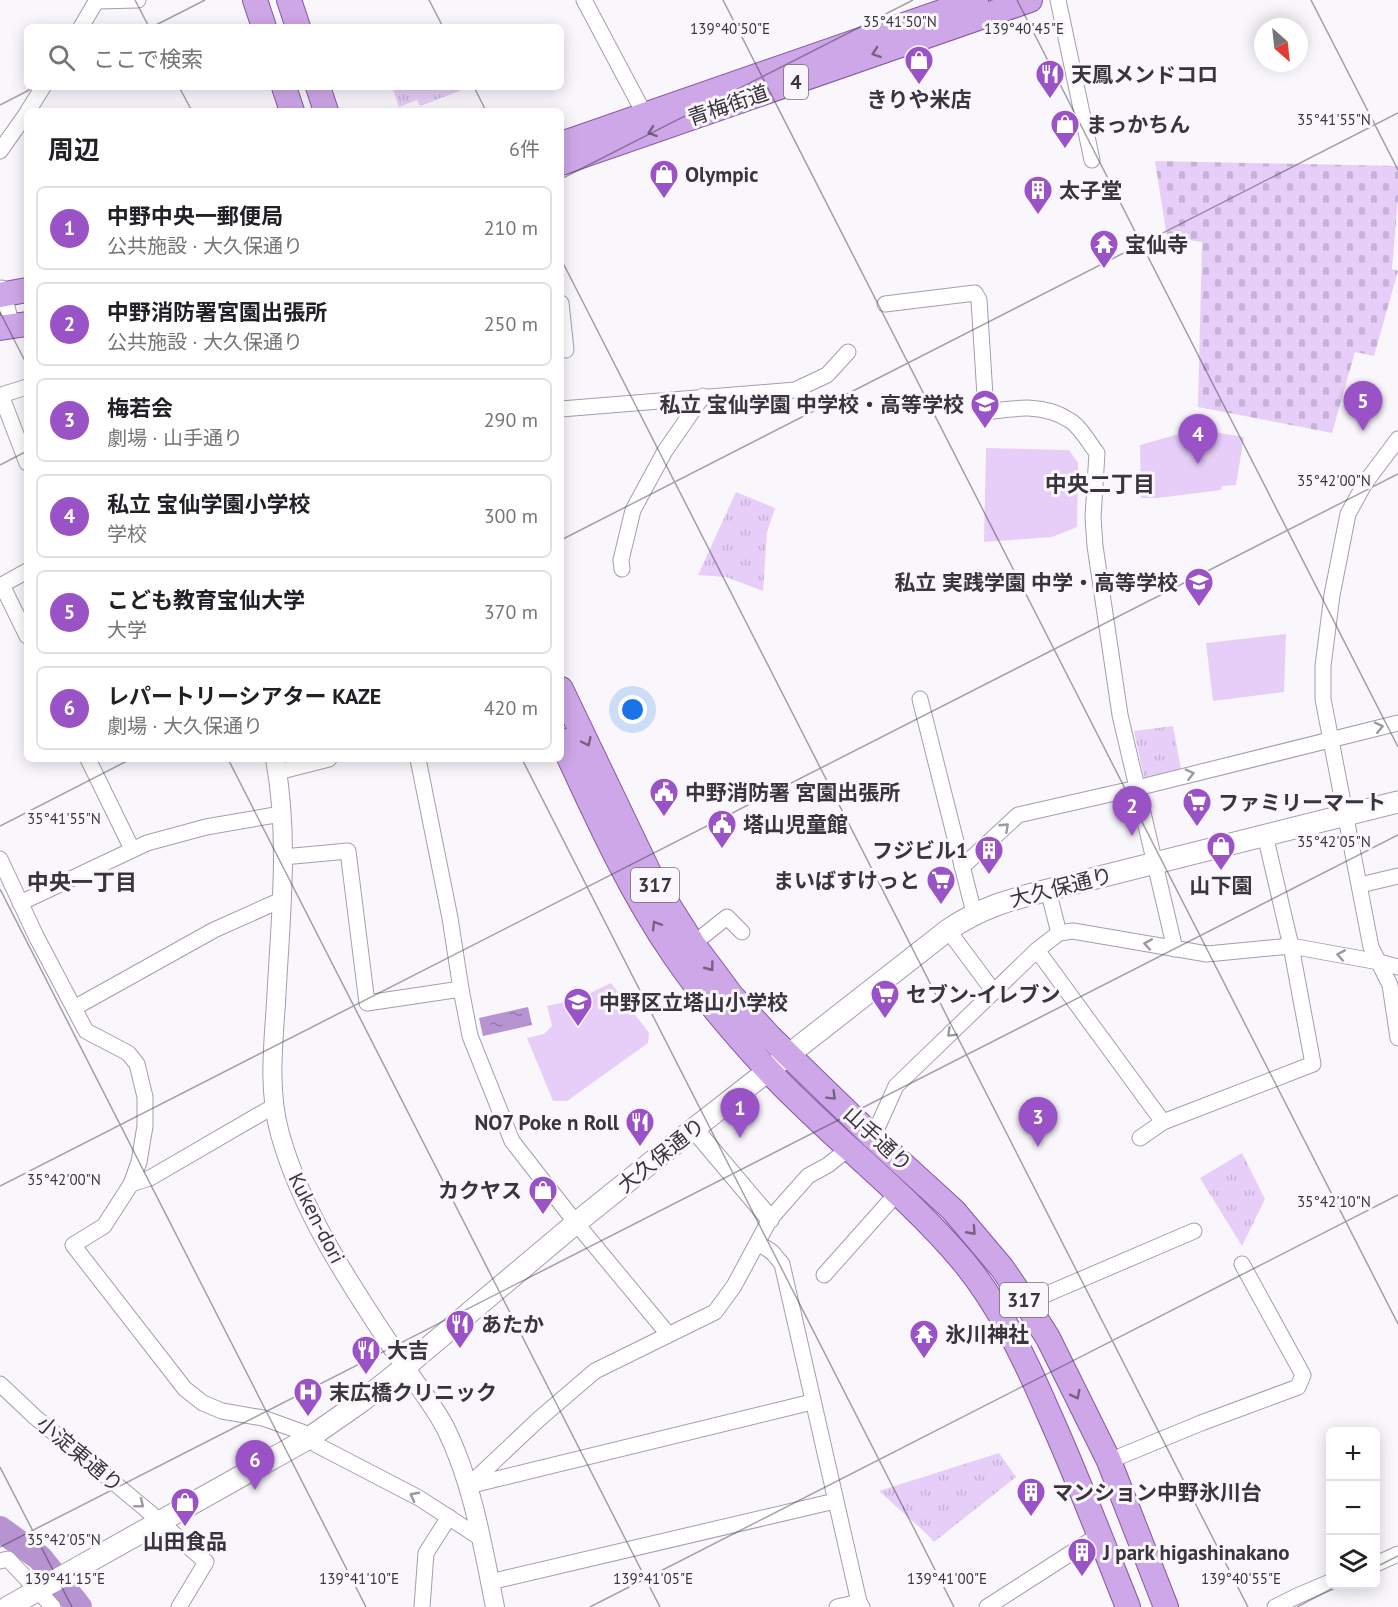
<!DOCTYPE html>
<html lang="ja">
<meta charset="utf-8">
<style>
body{margin:0;font-family:"PT Sans","Noto Sans JP",sans-serif;background:#f2f2f2;color:#202124}
.controls{position:absolute;right:18px;bottom:18px;display:grid;overflow:hidden;border-radius:9px;box-shadow:0 3px 15px #0003}
.controls button{width:54px;height:54px;display:grid;place-items:center;padding:0;border:0;border-bottom:2px solid #e0e0e0;background:#fff;color:#202124;font:30px sans-serif}
.compass{position:absolute;left:1254px;top:18px;width:54px;height:54px;border-radius:50%;background:#fff;box-shadow:0 3px 15px #0003;rotate:153deg}
.you{position:absolute;left:633px;top:710px;width:21px;height:21px;margin:-15px;border:4px solid #fff;border-radius:50%;background:#1a73e8;box-shadow:0 0 0 9px #1a73e833}
.badge{display:grid;place-items:center;width:39px;height:39px;border-radius:50%;background:#9a53c7;color:#fff;font-size:20px;font-weight:700}
.pin{position:absolute;translate:-50% -50px;filter:drop-shadow(0 2px 3px #0008)}
.pin::after{content:'';position:absolute;top:32px;width:21px;height:18px;background:inherit;clip-path:polygon(0 0,100% 0,50% 100%)}
.list{margin:0;padding:0;list-style:none}
h2{display:flex;justify-content:space-between;align-items:center;height:78px;margin:0;padding:0 24px;font-size:26px}
h2 small{font-size:20px;font-weight:400;color:#757577}
.list li{display:grid;grid-template-columns:39px 1fr auto;gap:18px;align-items:center;box-sizing:border-box;height:84px;margin:0 12px 12px;padding:0 12px;border:2px solid #e0e0e0;border-radius:9px}
.list b{display:block;font-size:22px;white-space:nowrap}
.list p{margin:0;font-size:20px;white-space:nowrap;color:#757577}
.list em{font-size:20px;font-style:normal;color:#757577}
.icon{flex:none;width:33px;height:33px;fill:none;stroke:currentColor;stroke-width:2;stroke-linecap:round;stroke-linejoin:round}
.map{position:relative;flex:none;width:1398px;height:1607px;overflow:hidden}
.search{position:absolute;background:#fff;box-shadow:0 3px 15px #0003;left:24px;top:24px;width:540px;height:66px;display:flex;align-items:center;gap:15px;box-sizing:border-box;padding:0 21px;border-radius:9px;color:#757577;font-size:22px}
.panel{position:absolute;background:#fff;box-shadow:0 3px 15px #0003;left:24px;top:108px;width:540px;height:654px;border-radius:9px}
.map>svg:first-child{display:block}
.grass{fill:#e6cef8}
.cemetery{fill:url(#cemetery-stones)}
.park{fill:url(#park-tufts)}
.water{fill:url(#water-ripples)}
.lines{fill:none;stroke-linecap:round;stroke-linejoin:round}
.river{stroke:#b793d2;stroke-width:26}
.minor-casing{stroke:#a79bb2;stroke-width:17}
.tertiary-casing{stroke:#a79bb2;stroke-width:20}
.secondary-casing{stroke:#a79bb2;stroke-width:23}
.primary-casing{stroke:#8558a3;stroke-width:26}
.minor{stroke:#fff;stroke-width:15}
.tertiary{stroke:#fff;stroke-width:18}
.secondary{stroke:#fff;stroke-width:21}
.primary{stroke:#cea7e8;stroke-width:24}
.oneway{stroke:#756282}
.oneway2{stroke:#9c9a9e}
.ticks{fill:none;stroke:#3a343e;stroke-width:1.5;stroke-opacity:0.45}
.labels{text-anchor:middle;dominant-baseline:central;stroke-width:6;stroke-linejoin:round;paint-order:stroke}
.shield{fill:#faf7fc;stroke:#746e77;stroke-width:1.5}
.shield-label{font-size:20px;font-weight:bold;fill:#3a343e}
.poi-label{font-size:21px;font-weight:bold;fill:#3a343e;stroke:#faf7fc;text-anchor:start}
.street-label{font-size:21px;fill:#3a343e;stroke:#faf7fc}
.neighbourhood-label{font-size:22px;font-weight:bold;fill:#3a343e;stroke:#faf7fc}
.ticks-label{font-size:15px;text-anchor:middle;fill:#3a343e;stroke:#faf7fc;stroke-width:6;stroke-linejoin:round;paint-order:stroke}
</style>
<div class="map">
<svg width="1398" height="1607" viewBox="0 0 1398 1607">
<defs>
<pattern id="cemetery-stones" width="16" height="16" patternUnits="userSpaceOnUse" patternTransform="scale(1.5)"><rect width="16" height="16" fill="#e6cef8"/><path d="M2 7V4a2 2 0 0 1 4 0v3zM10 15v-3a2 2 0 0 1 4 0v3z" fill="#c6b2d6"/></pattern>
<pattern id="park-tufts" width="24" height="20" patternUnits="userSpaceOnUse" patternTransform="scale(1.5)"><rect width="24" height="20" fill="#e6cef8"/><path d="M3 7l-1-3M5 7V3M7 7l1-3M15 17l-1-3M17 17v-4M19 17l1-3" fill="none" stroke="#c6b2d6"/></pattern>
<pattern id="water-ripples" width="26" height="14" patternUnits="userSpaceOnUse" patternTransform="scale(1.5)"><rect width="26" height="14" fill="#b793d2"/><path d="M2 4q2-2 4 0t4 0M15 11q2-2 4 0t4 0" fill="none" stroke="#9679ac"/></pattern>
</defs>
<rect width="100%" height="100%" fill="#faf7fc"/>
<g class="grass">
<polygon points="1196,429 1244,437 1236,485 1222,486 1221,490 1158,498 1141,498 1140,445"/>
<polygon points="986,448 1069,450 1078,463 1077,527 1052,537 984,542"/>
<polygon points="1286,634 1284,692 1213,701 1206,643"/>
<polygon points="611,983 649,1033 648,1043 567,1101 553,1101 527,1038 544,1034 552,1026 547,1006 578,999"/>
</g>
<polygon class="cemetery" points="1155,161 1398,166 1398,198 1392,269 1398,271 1374,356 1355,352 1332,433 1198,407 1202,242 1167,237"/>
<g class="park">
<polygon points="392,87 470,87 420,106 417,100 399,107"/>
<polygon points="736,492 775,508 767,532 763,591 726,577 698,575"/>
<polygon points="1173,726 1181,769 1144,778 1134,731"/>
<polygon points="1242,1153 1265,1199 1242,1246 1200,1178"/>
<polygon points="999,1453 1016,1477 934,1542 928,1535 879,1491"/>
</g>
<polygon class="water" points="528,1007 532,1025 483,1036 479,1018"/>
<g class="lines">
<polyline class="river" points="0,1529 40,1558 79,1607"/>
<g class="minor-casing">
<g id="minor">
<polyline points="584,0 645,115"/>
<polyline points="1058,0 1092,160"/>
<polyline points="97,1 138,0"/>
<polyline points="81,27 97,0"/>
<polyline points="28,111 43,87"/>
<polyline points="0,151 27,113"/>
<polyline points="2,288 12,326"/>
<polyline points="561,303 566,350"/>
<path d="M 885,304 L 975,293 L 979,300 L 986,412 C 1015,408 1043,403 1069,420 C 1080,426 1089,443 1097,453 L 1093,517 L 1095,546 L 1120,715 L 1175,949"/>
<polyline points="27,387 1,395 27,463"/>
<polyline points="561,409 795,390 827,375 848,352"/>
<polyline points="1398,439 1365,483 1348,514 1332,595 1323,666 1323,699 1371,947 1390,985 1398,1038"/>
<polyline points="622,569 621,560 633,510 665,451 703,396"/>
<polyline points="2,585 27,636"/>
<polyline points="0,586 27,571"/>
<polyline points="920,699 974,913"/>
<polyline points="88,759 132,849"/>
<polyline points="418,759 450,918 461,989"/>
<polyline points="278,772 329,759"/>
<polyline points="283,857 348,851 367,1003 461,989 470,1036 512,1141 576,1223 668,1334"/>
<polyline points="0,859 36,936 86,1031 128,1053 137,1064 145,1097 145,1126 139,1162 131,1184 104,1226 73,1245 185,1389 203,1403 222,1411 263,1418 302,1432 317,1445 419,1498 482,1539"/>
<polyline points="962,867 1018,815 1137,788 1398,723"/>
<polyline points="1360,885 1398,876"/>
<polyline points="1048,890 1059,933"/>
<polyline points="20,903 147,843 206,827 281,814"/>
<polyline points="948,930 994,992"/>
<polyline points="693,944 727,917 742,932"/>
<polyline points="1037,950 1163,1122"/>
<polyline points="74,1008 214,930 281,900"/>
<polyline points="873,1137 896,1086 1037,950 1059,933 1073,931 1207,954 1291,946 1379,962 1398,967"/>
<polyline points="1140,1138 1163,1122 1313,1064 1291,946 1265,835"/>
<polyline points="131,1184 150,1178 274,1106"/>
<polyline points="758,1243 772,1252 782,1264 859,1602 862,1607"/>
<polyline points="824,1275 898,1192"/>
<polyline points="1026,1303 1194,1231"/>
<polyline points="0,1384 35,1417 148,1511 206,1562 179,1607"/>
<polyline points="812,1402 468,1486 539,1419 595,1371 715,1312 734,1286 770,1219 808,1176 828,1165 848,1149"/>
<polyline points="1109,1461 1201,1423 1298,1387 1303,1375 1242,1264"/>
<polyline points="0,1561 8,1559 53,1607"/>
<polyline points="1376,1564 1398,1554"/>
<polyline points="490,1582 835,1501"/>
<polyline points="422,1607 426,1553 449,1517"/>
<polyline points="837,1607 859,1602"/>
<polyline points="987,1607 1099,1535"/>
<polyline points="1275,1607 1297,1596 1330,1582"/>
</g>
</g>
<g class="tertiary-casing">
<g id="tertiary">
<path d="M 275,759 C 290,839 280,923 276,1003 C 273,1047 268,1091 280,1134 C 303,1216 354,1290 401,1361 C 415,1383 434,1405 446,1429 C 473,1484 483,1547 495,1607"/>
<polyline points="694,1129 770,1219"/>
</g>
</g>
<g class="secondary-casing">
<path id="secondary" d="M 8,1607 L 309,1438 L 362,1401 L 405,1367 L 576,1223 L 663,1153 L 948,930 C 982,907 1009,900 1048,890 L 1398,802"/>
</g>
<g class="primary-casing">
<g id="primary">
<polyline points="255,0 264,27"/>
<polyline points="289,0 298,27"/>
<polyline points="284,87 292,111"/>
<polyline points="318,87 326,111"/>
<polyline points="561,144 976,0"/>
<polyline points="561,163 1030,0"/>
<polyline points="0,295 27,290"/>
<polyline points="0,328 27,324"/>
<polyline points="561,689 653,881 693,944 731,995 769,1036 873,1137 953,1210 1002,1268 1026,1303 1048,1338 1109,1461 1166,1607"/>
<path d="M 561,740 C 595,813 628,888 674,955 C 701,995 734,1033 767,1069 C 829,1136 904,1191 963,1261 C 1000,1306 1025,1359 1048,1412 C 1077,1476 1102,1542 1128,1607"/>
</g>
</g>
<use href="#minor" class="minor"/>
<use href="#tertiary" class="tertiary"/>
<use href="#secondary" class="secondary"/>
<use href="#primary" class="primary"/>
</g>
<defs><path id="oneway-chevron" d="M-2-3.5L2.5 0L-2 3.5" fill="none" stroke-width="1.6" stroke-linecap="round" stroke-linejoin="round" transform="scale(1.5)"/></defs>
<g class="oneway">
<use href="#oneway-chevron" transform="translate(876 53) rotate(161)"/>
<use href="#oneway-chevron" transform="translate(652 132) rotate(161)"/>
<use href="#oneway-chevron" transform="translate(587 742) rotate(65)"/>
<use href="#oneway-chevron" transform="translate(656 925) rotate(-121)"/>
<use href="#oneway-chevron" transform="translate(710 967) rotate(53)"/>
<use href="#oneway-chevron" transform="translate(832 1096) rotate(45)"/>
<use href="#oneway-chevron" transform="translate(972 1231) rotate(48)"/>
<use href="#oneway-chevron" transform="translate(1076 1395) rotate(63)"/>
</g>
<g class="oneway2">
<use href="#oneway-chevron" transform="translate(1379 727) rotate(-13)"/>
<use href="#oneway-chevron" transform="translate(1190 774) rotate(-14)"/>
<use href="#oneway-chevron" transform="translate(1005 827) rotate(-43)"/>
<use href="#oneway-chevron" transform="translate(1148 944) rotate(-170)"/>
<use href="#oneway-chevron" transform="translate(1341 955) rotate(-170)"/>
<use href="#oneway-chevron" transform="translate(951 1033) rotate(136)"/>
<use href="#oneway-chevron" transform="translate(414 1496) rotate(-152)"/>
<use href="#oneway-chevron" transform="translate(140 1504) rotate(39)"/>
</g>
<path class="ticks" d="M 135,0 L 149,27M 429,0 L 443,27M 723,0 L 1398,1324M 1017,0 L 1398,747M 1311,0 L 1398,170M 152,27 L 205,0M 179,87 L 192,111M 474,87 L 486,111M 0,105 L 35,87M 561,179 L 913,0M 561,259 L 1248,1607M 0,312 L 27,365M 0,465 L 27,451M 561,540 L 1398,113M 228,759 L 660,1607M 522,759 L 954,1607M 0,826 L 131,759M 0,889 L 366,1607M 0,1186 L 1398,474M 0,1467 L 72,1607M 0,1547 L 1398,835M 1376,1567 L 1398,1556M 590,1607 L 1398,1195M 1297,1607 L 1341,1584"/>
<defs>
<g id="shop-pin" transform="scale(1.5)"><path d="M0 17L-7.5 6A9.5 9.5 0 1 1 7.5 6Z" fill="#9a53c7" stroke="#faf7fc"/><path d="M-5-2.5h2.3a2.7 3.5 0 0 1 5.4 0H5L5.5 6h-11ZM-1.5-2.5h3a1.5 2.3 0 0 0-3 0Z" fill="#fff"/></g>
<g id="restaurant-pin" transform="scale(1.5)"><path d="M0 17L-7.5 6A9.5 9.5 0 1 1 7.5 6Z" fill="#9a53c7" stroke="#faf7fc"/><path d="M-5-6h1v4h1v-4h1v4h1v-4h1v5L-1.5 .5V6h-2V.5L-5-1ZM5-6V6H3V1.5H1.5Q1.5-4 5-6Z" fill="#fff"/></g>
<g id="building-pin" transform="scale(1.5)"><path d="M0 17L-7.5 6A9.5 9.5 0 1 1 7.5 6Z" fill="#9a53c7" stroke="#faf7fc"/><path d="M-4-6H4V6H1V3H-1V6H-4ZM-2.5-4.3h1.7v1.8h-1.7ZM.8-4.3h1.7v1.8H.8ZM-2.5-1h1.7V.8h-1.7ZM.8-1h1.7V.8H.8Z" fill="#fff"/></g>
<g id="temple-pin" transform="scale(1.5)"><path d="M0 17L-7.5 6A9.5 9.5 0 1 1 7.5 6Z" fill="#9a53c7" stroke="#faf7fc"/><path d="M0-6L5-2H3V0L6.5 2.5H4V6H1.5V3h-3V6H-4V2.5H-6.5L-3 0V-2H-5Z" fill="#fff"/></g>
<g id="school-pin" transform="scale(1.5)"><path d="M0 17L-7.5 6A9.5 9.5 0 1 1 7.5 6Z" fill="#9a53c7" stroke="#faf7fc"/><path d="M0-5L7-2L0 1L-7-2ZM-4 1L0 2.5L4 1V4Q0 6-4 4Z" fill="#fff"/></g>
<g id="civic-pin" transform="scale(1.5)"><path d="M0 17L-7.5 6A9.5 9.5 0 1 1 7.5 6Z" fill="#9a53c7" stroke="#faf7fc"/><path d="M-.6-6.5H3V-4.5H.6V-3L4-1V1h2V6H-6V1h2V-1L-.6-3ZM-1.2 2.5V6h2.4V2.5Z" fill="#fff"/></g>
<g id="supermarket-pin" transform="scale(1.5)"><path d="M0 17L-7.5 6A9.5 9.5 0 1 1 7.5 6Z" fill="#9a53c7" stroke="#faf7fc"/><path d="M-6-5.5h2.5l.6 2H6L4.5 2H-2.5L-4.4-4H-6ZM-1.5 3.2a1.3 1.3 0 1 0 .1 0ZM3 3.2a1.3 1.3 0 1 0 .1 0Z" fill="#fff"/></g>
<g id="hospital-pin" transform="scale(1.5)"><path d="M0 17L-7.5 6A9.5 9.5 0 1 1 7.5 6Z" fill="#9a53c7" stroke="#faf7fc"/><path d="M-5-5h3v3.5h4V-5h3V5h-3V1.5h-4V5h-3Z" fill="#fff"/></g>
</defs>
<g fill-rule="evenodd">
<use href="#shop-pin" x="919" y="60"/>
<use href="#restaurant-pin" x="1050" y="74"/>
<use href="#shop-pin" x="1065" y="124"/>
<use href="#shop-pin" x="664" y="174"/>
<use href="#building-pin" x="1038" y="190"/>
<use href="#temple-pin" x="1104" y="244"/>
<use href="#school-pin" x="985" y="404"/>
<use href="#school-pin" x="1199" y="582"/>
<use href="#civic-pin" x="664" y="792"/>
<use href="#supermarket-pin" x="1197" y="802"/>
<use href="#civic-pin" x="722" y="824"/>
<use href="#shop-pin" x="1221" y="846"/>
<use href="#building-pin" x="989" y="850"/>
<use href="#supermarket-pin" x="941" y="880"/>
<use href="#supermarket-pin" x="885" y="994"/>
<use href="#school-pin" x="578" y="1002"/>
<use href="#restaurant-pin" x="640" y="1122"/>
<use href="#shop-pin" x="543" y="1190"/>
<use href="#restaurant-pin" x="460" y="1324"/>
<use href="#temple-pin" x="924" y="1334"/>
<use href="#restaurant-pin" x="366" y="1350"/>
<use href="#hospital-pin" x="308" y="1392"/>
<use href="#building-pin" x="1031" y="1492"/>
<use href="#shop-pin" x="185" y="1502"/>
<use href="#building-pin" x="1082" y="1552"/>
</g>
<g class="labels">
<g class="shield">
<rect x="784" y="65" width="24" height="34" rx="4.5"/>
<rect x="631" y="868" width="48" height="34" rx="4.5"/>
<rect x="1000" y="1283" width="48" height="34" rx="4.5"/>
</g>
<g class="shield-label">
<text x="796" y="82">4</text>
<text x="655" y="885">317</text>
<text x="1024" y="1300">317</text>
</g>
<g class="poi-label">
<text x="1071" y="74">天鳳メンドコロ</text>
<text x="919" y="99" text-anchor="middle">きりや米店</text>
<text x="1086" y="124">まっかちん</text>
<text x="685" y="174">Olympic</text>
<text x="1059" y="190">太子堂</text>
<text x="1125" y="244">宝仙寺</text>
<text x="964" y="404" text-anchor="end">私立 宝仙学園 中学校・高等学校</text>
<text x="1178" y="582" text-anchor="end">私立 実践学園 中学・高等学校</text>
<text x="685" y="792">中野消防署 宮園出張所</text>
<text x="1218" y="802">ファミリーマート</text>
<text x="743" y="824">塔山児童館</text>
<text x="968" y="850" text-anchor="end">フジビル1</text>
<text x="920" y="880" text-anchor="end">まいばすけっと</text>
<text x="1221" y="885" text-anchor="middle">山下園</text>
<text x="906" y="994">セブン-イレブン</text>
<text x="599" y="1002">中野区立塔山小学校</text>
<text x="619" y="1122" text-anchor="end">NO7 Poke n Roll</text>
<text x="522" y="1190" text-anchor="end">カクヤス</text>
<text x="481" y="1324">あたか</text>
<text x="945" y="1334">氷川神社</text>
<text x="387" y="1350">大吉</text>
<text x="329" y="1392">末広橋クリニック</text>
<text x="1052" y="1492">マンション中野氷川台</text>
<text x="185" y="1541" text-anchor="middle">山田食品</text>
<text x="1103" y="1552">J park higashinakano</text>
</g>
<g class="street-label">
<text transform="translate(728 105) rotate(-19)">青梅街道</text>
<text transform="translate(1061 887) rotate(-14)">大久保通り</text>
<text transform="translate(878 1139) rotate(43)">山手通り</text>
<text transform="translate(661 1155) rotate(-39)">大久保通り</text>
<text transform="translate(317 1218) rotate(63)">Kuken-dori</text>
<text transform="translate(80 1454) rotate(40)">小淀東通り</text>
</g>
<g class="neighbourhood-label">
<text x="1100" y="484">中央二丁目</text>
<text x="82" y="882">中央一丁目</text>
</g>
</g>
<g class="ticks-label">
<text x="900" y="27">35°41'50"N</text>
<text x="730" y="34">139°40'50"E</text>
<text x="1024" y="34">139°40'45"E</text>
<text x="1334" y="125">35°41'55"N</text>
<text x="1334" y="486">35°42'00"N</text>
<text x="64" y="824">35°41'55"N</text>
<text x="1334" y="847">35°42'05"N</text>
<text x="64" y="1185">35°42'00"N</text>
<text x="1334" y="1207">35°42'10"N</text>
<text x="64" y="1545">35°42'05"N</text>
<text x="65" y="1584">139°41'15"E</text>
<text x="359" y="1584">139°41'10"E</text>
<text x="653" y="1584">139°41'05"E</text>
<text x="947" y="1584">139°41'00"E</text>
<text x="1241" y="1584">139°40'55"E</text>
</g>
</svg>
<div class="controls">
<button>+</button>
<button>−</button>
<button><svg class="icon" aria-label="layers" viewBox="0 0 24 24"><path d="M12 4l9 5-9 5-9-5zM3 14l9 5 9-5"/></svg></button>
</div>
<svg class="compass" viewBox="-18 -18 36 36"><path d="M0-13l5 13h-10z" fill="#e53935"/><path d="M0 13l5-13h-10z" fill="#757577"/></svg>
<div class="you"></div>
<div class="pin badge" style="left:740px;top:1138px">1</div>
<div class="pin badge" style="left:1132px;top:836px">2</div>
<div class="pin badge" style="left:1038px;top:1147px">3</div>
<div class="pin badge" style="left:1198px;top:464px">4</div>
<div class="pin badge" style="left:1363px;top:431px">5</div>
<div class="pin badge" style="left:255px;top:1490px">6</div>
<div class="search"><svg class="icon" aria-label="search" viewBox="0 0 24 24"><circle cx="10" cy="10" r="6"/><path d="M15 15l6 6"/></svg>ここで検索</div>
<section class="panel">
<h2>周辺<small>6件</small></h2>
<ul class="list">
<li><span class="badge">1</span><div><b>中野中央一郵便局</b><p>公共施設 · 大久保通り</p></div><em>210 m</em></li>
<li><span class="badge">2</span><div><b>中野消防署宮園出張所</b><p>公共施設 · 大久保通り</p></div><em>250 m</em></li>
<li><span class="badge">3</span><div><b>梅若会</b><p>劇場 · 山手通り</p></div><em>290 m</em></li>
<li><span class="badge">4</span><div><b>私立 宝仙学園小学校</b><p>学校</p></div><em>300 m</em></li>
<li><span class="badge">5</span><div><b>こども教育宝仙大学</b><p>大学</p></div><em>370 m</em></li>
<li><span class="badge">6</span><div><b>レパートリーシアター KAZE</b><p>劇場 · 大久保通り</p></div><em>420 m</em></li>
</ul>
</section>
</div>
